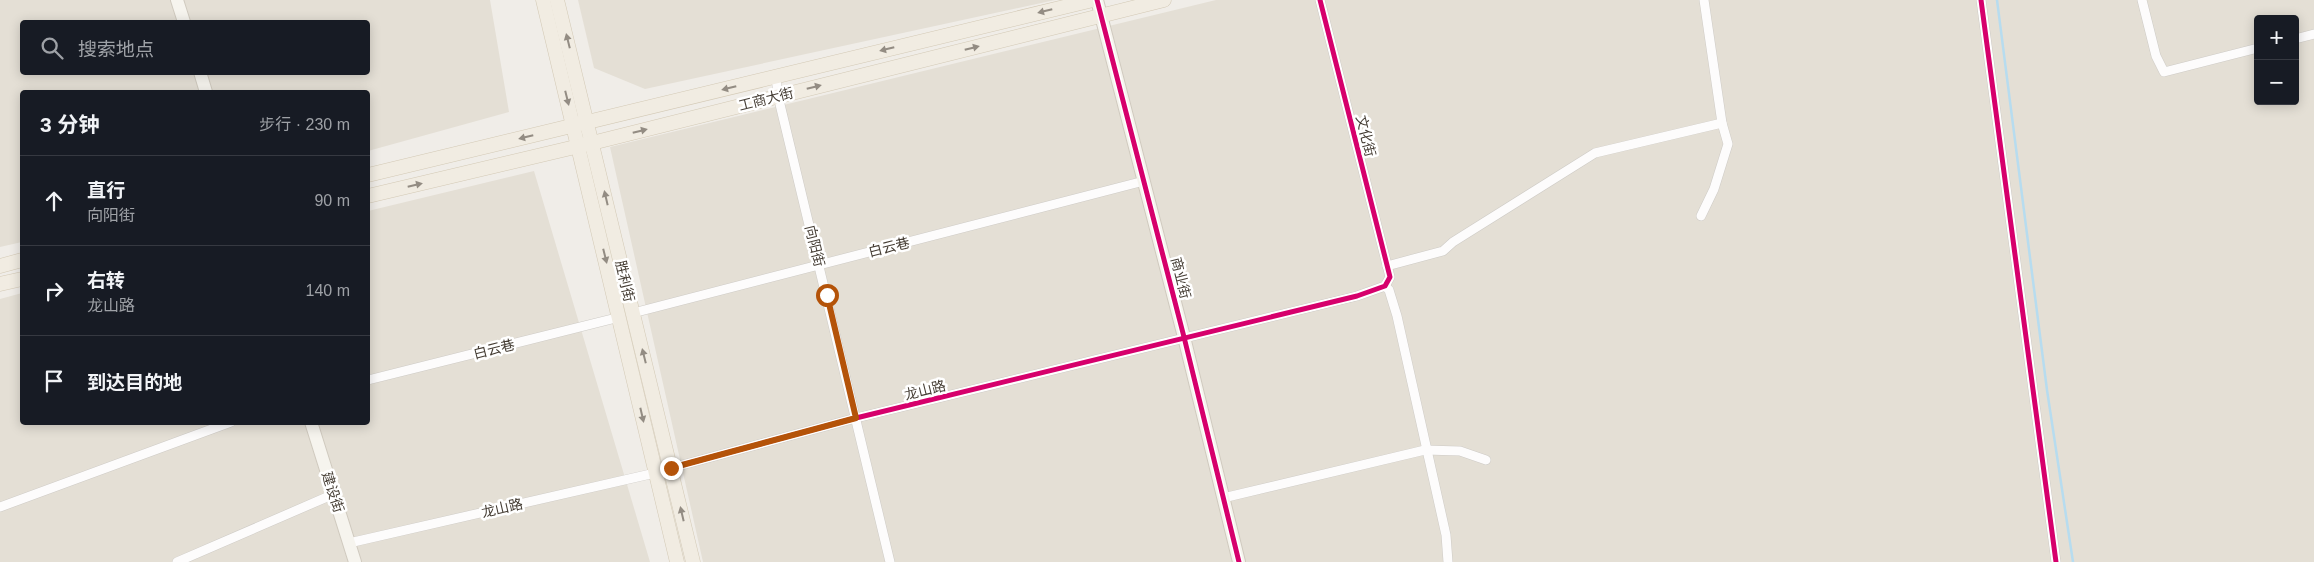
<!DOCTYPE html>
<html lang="zh">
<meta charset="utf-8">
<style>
body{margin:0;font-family:Arial,"Noto Sans SC",sans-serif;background:#20242c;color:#f1f3f6}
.controls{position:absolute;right:15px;top:15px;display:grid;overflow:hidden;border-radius:5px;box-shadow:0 2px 12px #0003}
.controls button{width:45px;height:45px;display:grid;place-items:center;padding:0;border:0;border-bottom:1px solid #363941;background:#171b24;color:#f1f3f6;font:25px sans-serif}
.stop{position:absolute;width:15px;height:15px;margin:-11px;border:4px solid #b45309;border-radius:50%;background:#fff}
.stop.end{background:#b45309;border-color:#fff;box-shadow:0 1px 5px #0008}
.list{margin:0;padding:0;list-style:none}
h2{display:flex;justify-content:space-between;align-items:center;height:65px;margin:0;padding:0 20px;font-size:21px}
h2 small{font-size:16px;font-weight:400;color:#9ea1a6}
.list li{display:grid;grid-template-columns:32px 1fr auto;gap:15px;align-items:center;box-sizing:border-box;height:90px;padding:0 20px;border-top:1px solid #363941}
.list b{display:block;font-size:19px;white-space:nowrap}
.list p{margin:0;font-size:16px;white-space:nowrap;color:#9ea1a6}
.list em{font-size:16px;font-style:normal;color:#9ea1a6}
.icon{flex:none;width:28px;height:28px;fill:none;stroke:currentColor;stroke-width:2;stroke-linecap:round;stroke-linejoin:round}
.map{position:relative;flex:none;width:2314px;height:562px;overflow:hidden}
.search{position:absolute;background:#171b24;box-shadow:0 2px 12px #0003;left:20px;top:20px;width:350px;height:55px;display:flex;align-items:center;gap:12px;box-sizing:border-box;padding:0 18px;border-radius:5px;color:#9ea1a6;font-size:19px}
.panel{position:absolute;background:#171b24;box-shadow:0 2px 12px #0003;left:20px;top:90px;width:350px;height:335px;border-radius:5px}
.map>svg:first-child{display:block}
.residential{fill:#e4dfd5;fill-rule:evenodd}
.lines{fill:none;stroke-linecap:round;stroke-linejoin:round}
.stream{stroke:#b7dcef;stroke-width:2.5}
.street-casing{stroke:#cecbc6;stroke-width:10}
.secondary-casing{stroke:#d0cabf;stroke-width:14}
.primary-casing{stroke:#d3c9b5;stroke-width:15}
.street{stroke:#fdfcfc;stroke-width:9}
.secondary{stroke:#f6f4ee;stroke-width:12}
.primary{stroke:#f1ece2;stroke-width:14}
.cycleway-casing{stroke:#fff;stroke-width:8}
.cycleway{stroke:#d6006c;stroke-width:5}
.oneway{fill:#938c83}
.route{stroke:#b45309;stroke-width:6}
.labels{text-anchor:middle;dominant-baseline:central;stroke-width:5;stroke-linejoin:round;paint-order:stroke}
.street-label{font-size:14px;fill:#463e35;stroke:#fff}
</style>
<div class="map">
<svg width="2314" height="562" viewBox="0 0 2314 562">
<rect width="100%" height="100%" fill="#f0ede8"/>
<g class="residential">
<path d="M 0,0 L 490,0 L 509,112 L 368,151 L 368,92 L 22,92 L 22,242 L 0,247 ZM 22,22 L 368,22 L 368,72 L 22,72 Z"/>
<polygon points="578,0 1055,0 645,89 594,68"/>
<path d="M 1216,0 L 2314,0 L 2314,562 L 703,562 L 610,147 ZM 2258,19 L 2295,19 L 2295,101 L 2258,101 Z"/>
<polygon points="534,171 650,562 0,562 0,299 22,293 22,422 368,422 368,211"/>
</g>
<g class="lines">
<polyline class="stream" points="1997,0 2047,390 2073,562"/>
<g class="street-casing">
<g id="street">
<polyline points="1981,0 2056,562"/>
<polyline points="2142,0 2156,56 2164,72 2258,48"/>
<polyline points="2295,39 2314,34"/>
<polyline points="776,76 778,96 890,562"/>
<polyline points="1701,216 1714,189 1728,144 1722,123 1704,0"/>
<polyline points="1387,266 1443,251 1453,242 1595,153 1722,123"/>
<polyline points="1385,286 1389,290 1397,316 1446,535 1448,562"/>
<polyline points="633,313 1144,181"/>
<polyline points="368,380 620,317"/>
<polyline points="671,468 856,418 1357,296 1385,286 1390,277 1320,0"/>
<polyline points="1223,498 1425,450 1460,451 1486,460"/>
<polyline points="0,507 231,422"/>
<polyline points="349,543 655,473"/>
<polyline points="177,562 334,494"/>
</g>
</g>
<g class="secondary-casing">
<g id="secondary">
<polyline points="177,0 184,22"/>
<polyline points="1097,0 1184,337 1239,562"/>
<polyline points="200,72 206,92"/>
<polyline points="311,422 355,562"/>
</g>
</g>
<g class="primary-casing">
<g id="primary">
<polyline points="543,0 677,562"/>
<polyline points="557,0 693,562"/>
<polyline points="368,175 1093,0"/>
<polyline points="368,196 592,143 1164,0"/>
<polyline points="0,266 22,260"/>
<polyline points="0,284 22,279"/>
</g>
</g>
<use href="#street" class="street"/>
<use href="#secondary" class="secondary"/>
<use href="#primary" class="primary"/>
<g class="cycleway-casing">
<g id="cycleway">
<polyline points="1097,0 1184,337 1239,562"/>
<polyline points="1981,0 2056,562"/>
<polyline points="671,468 856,418 1357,296 1385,286 1390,277 1320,0"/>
</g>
</g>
<use href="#cycleway" class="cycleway"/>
</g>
<defs><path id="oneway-solid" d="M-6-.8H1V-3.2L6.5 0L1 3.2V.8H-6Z" transform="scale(1.25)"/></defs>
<g class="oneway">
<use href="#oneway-solid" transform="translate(1045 11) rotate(166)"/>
<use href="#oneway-solid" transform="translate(568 41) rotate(-104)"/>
<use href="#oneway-solid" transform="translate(972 48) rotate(-14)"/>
<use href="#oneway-solid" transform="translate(887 49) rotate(166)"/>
<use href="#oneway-solid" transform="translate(814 87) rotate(-14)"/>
<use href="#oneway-solid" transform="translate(729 88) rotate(166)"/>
<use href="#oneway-solid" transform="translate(567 98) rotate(76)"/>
<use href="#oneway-solid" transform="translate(640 131) rotate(-14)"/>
<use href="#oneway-solid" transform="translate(526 137) rotate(166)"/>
<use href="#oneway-solid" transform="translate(415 185) rotate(-13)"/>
<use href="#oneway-solid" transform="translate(606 198) rotate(-103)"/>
<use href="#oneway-solid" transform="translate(605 256) rotate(76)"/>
<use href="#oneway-solid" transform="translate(644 356) rotate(-104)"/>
<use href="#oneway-solid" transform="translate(642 415) rotate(77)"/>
<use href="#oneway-solid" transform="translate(682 514) rotate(-103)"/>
</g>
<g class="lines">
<polyline class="route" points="671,468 856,418 827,295"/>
</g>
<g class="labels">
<g class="street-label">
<text transform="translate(766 99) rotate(-14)">工商大街</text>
<text transform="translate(1366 136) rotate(76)">文化街</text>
<text transform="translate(815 246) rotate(76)">向阳街</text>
<text transform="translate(889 247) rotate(-14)">白云巷</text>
<text transform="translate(1181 278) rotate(76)">商业街</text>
<text transform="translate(625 281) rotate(77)">胜利街</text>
<text transform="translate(494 349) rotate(-14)">白云巷</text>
<text transform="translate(925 390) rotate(-14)">龙山路</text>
<text transform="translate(333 492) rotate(72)">建设街</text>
<text transform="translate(502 508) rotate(-13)">龙山路</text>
</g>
</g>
</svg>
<div class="controls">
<button>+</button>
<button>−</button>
</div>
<div class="stop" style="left:827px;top:295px"></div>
<div class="stop end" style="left:671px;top:468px"></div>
<div class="search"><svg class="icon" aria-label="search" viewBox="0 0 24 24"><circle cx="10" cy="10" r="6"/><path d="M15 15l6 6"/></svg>搜索地点</div>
<section class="panel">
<h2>3 分钟<small>步行 · 230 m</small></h2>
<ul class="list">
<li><svg class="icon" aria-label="ahead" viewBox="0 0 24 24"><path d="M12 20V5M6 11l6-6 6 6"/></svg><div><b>直行</b><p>向阳街</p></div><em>90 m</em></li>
<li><svg class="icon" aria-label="right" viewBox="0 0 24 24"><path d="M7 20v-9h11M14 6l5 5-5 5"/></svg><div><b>右转</b><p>龙山路</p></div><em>140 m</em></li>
<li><svg class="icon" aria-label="arrive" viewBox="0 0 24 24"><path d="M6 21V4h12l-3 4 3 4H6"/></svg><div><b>到达目的地</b></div></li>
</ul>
</section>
</div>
